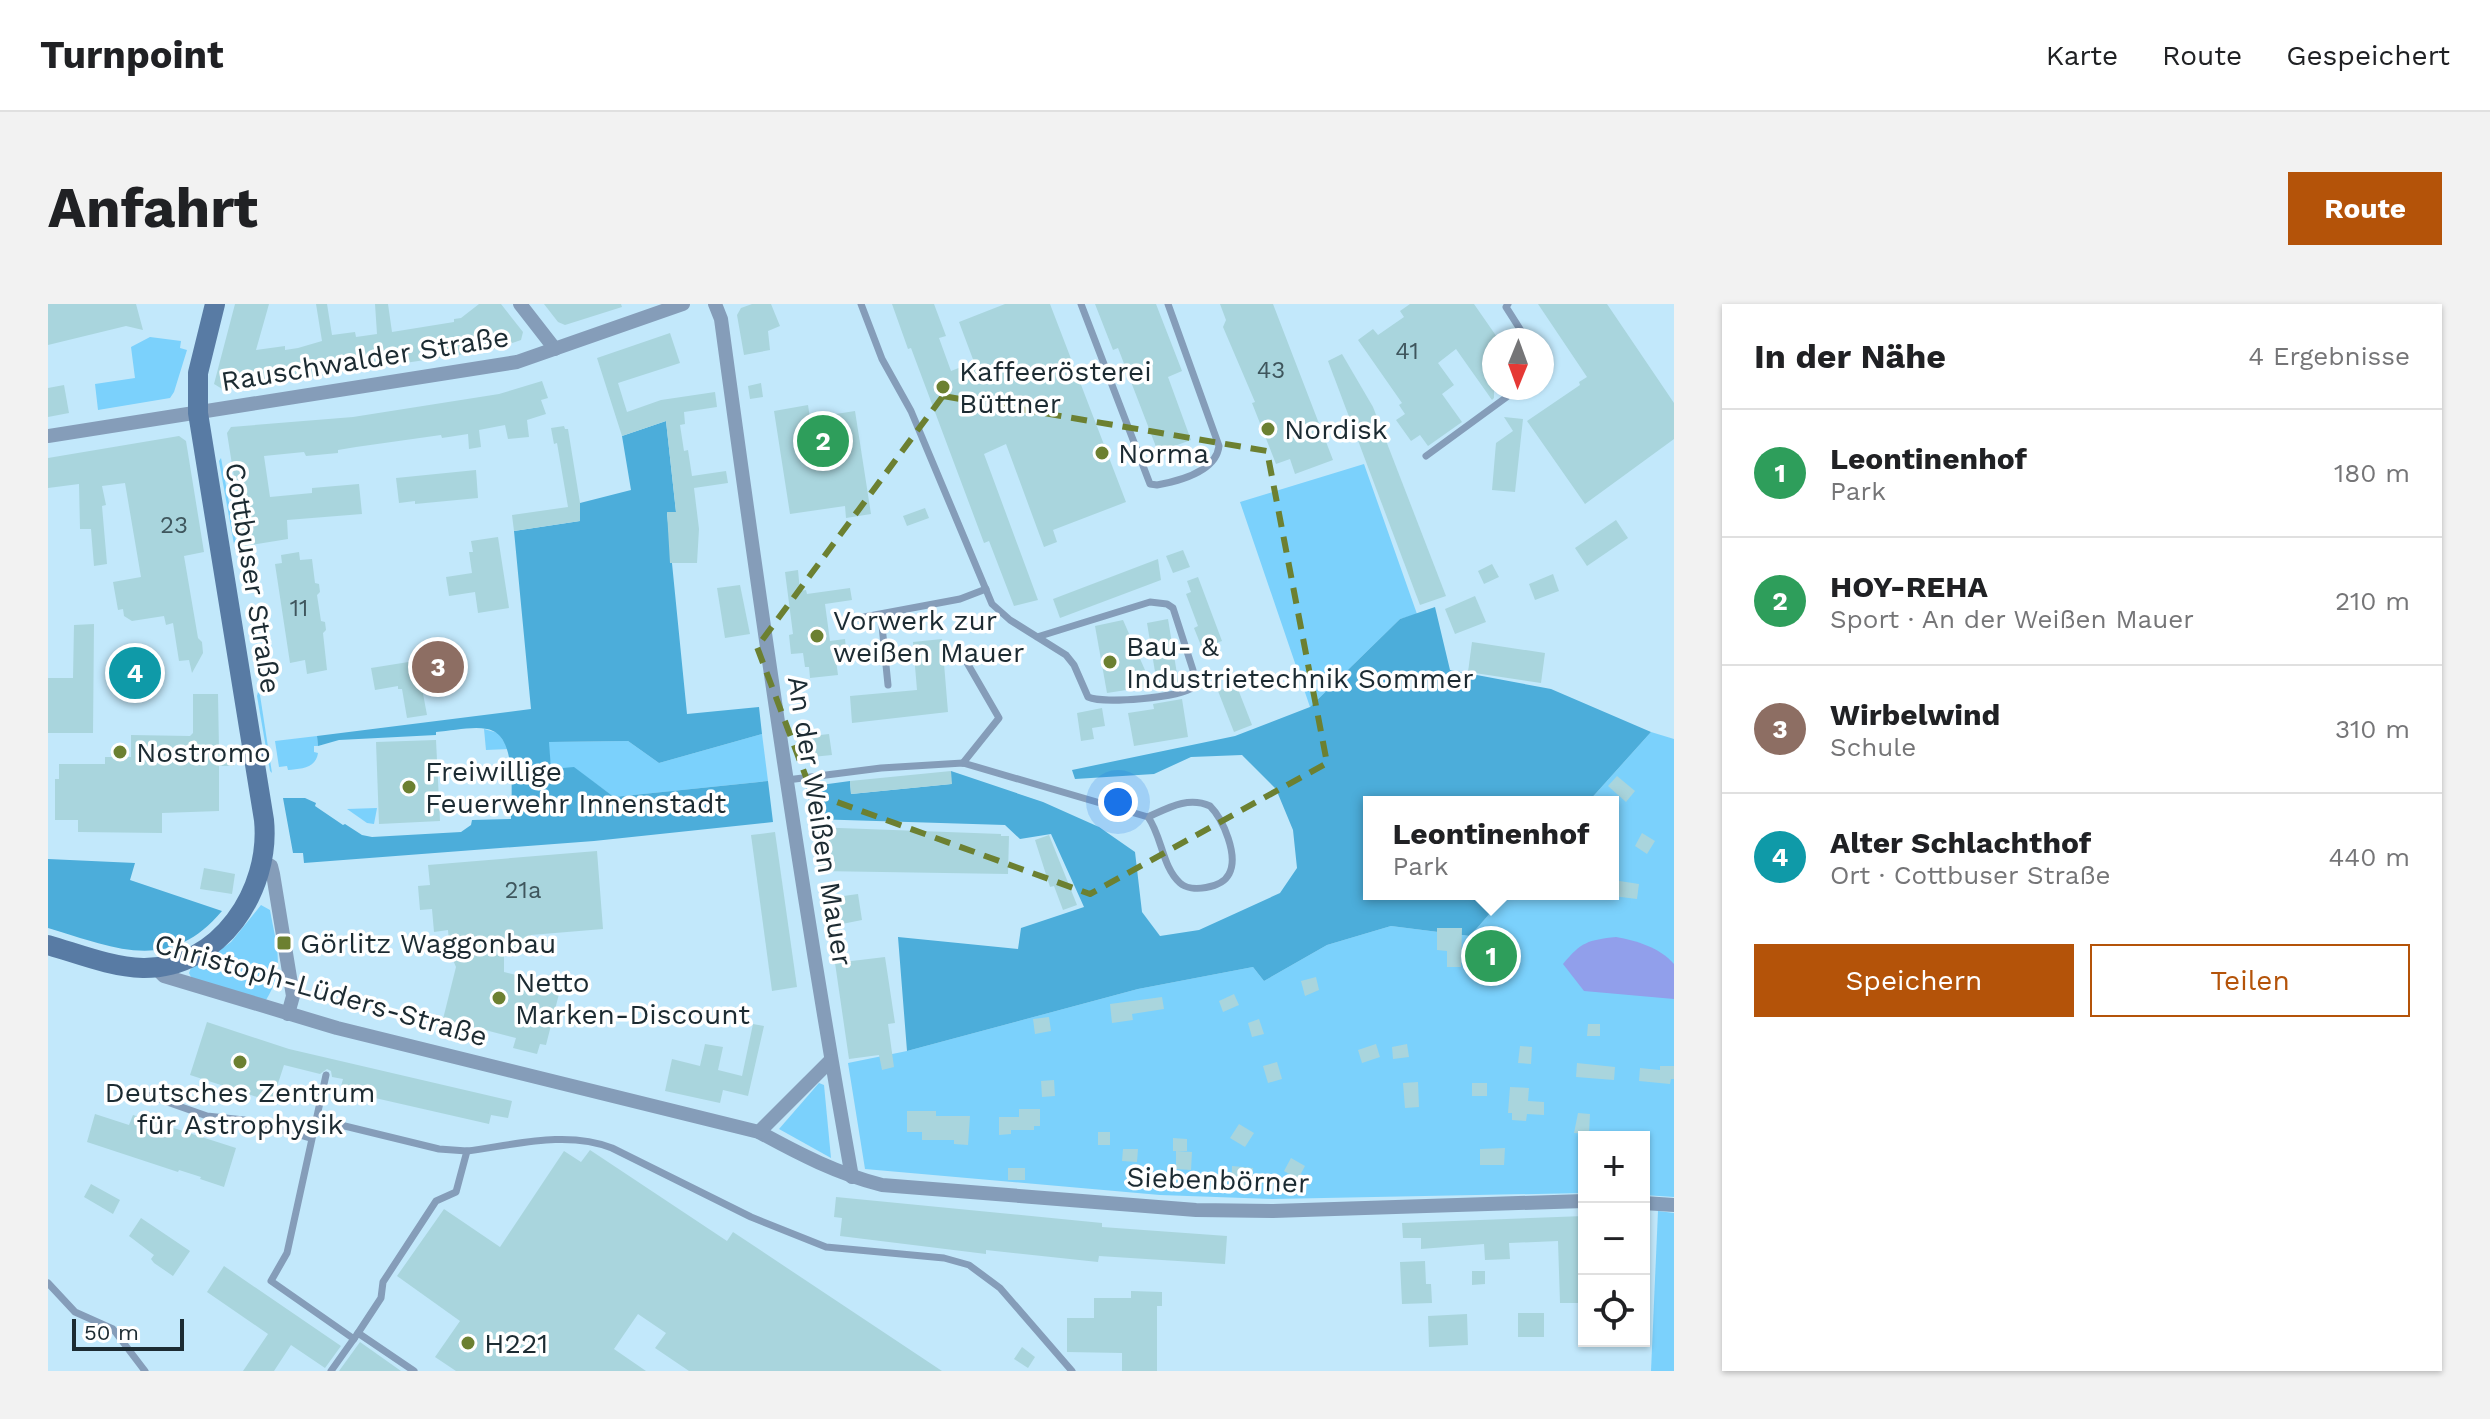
<!DOCTYPE html>
<html lang="de">
<meta charset="utf-8">
<style>
body{margin:0;font-family:"Work Sans",sans-serif;background:#f2f2f2;color:#202124}
.controls{position:absolute;right:24px;bottom:24px;display:grid;overflow:hidden;border-radius:0px;box-shadow:0 2px 6px #0004}
.controls button{width:72px;height:72px;display:grid;place-items:center;padding:0;border:0;border-bottom:2px solid #e0e0e0;background:#fff;color:#202124;font:40px sans-serif}
.compass{position:absolute;left:1434px;top:24px;width:72px;height:72px;border-radius:50%;background:#fff;box-shadow:0 2px 6px #0004;rotate:181deg}
.scale{position:absolute;left:24px;bottom:20px;width:112px;box-sizing:border-box;padding-left:8px;border:4px solid #1c2b32;border-top:0;font-size:22px;line-height:28px;white-space:nowrap;color:#1c2b32;-webkit-text-stroke:6px #fff;paint-order:stroke}
.you{position:absolute;left:1070px;top:498px;width:28px;height:28px;margin:-20px;border:6px solid #fff;border-radius:50%;background:#1a73e8;box-shadow:0 0 0 12px #1a73e833}
.badge{display:grid;place-items:center;width:52px;height:52px;border-radius:50%;background:#b45309;color:#fff;font-size:26px;font-weight:700}
.pin{position:absolute;translate:-50% -50%;border:4px solid #fff;box-shadow:0 2px 8px #0006}
.popup{position:absolute;left:1315px;top:492px;width:256px;height:104px;box-sizing:border-box;display:grid;place-content:center;border-radius:0px;background:#fff;filter:drop-shadow(0 2px 6px #0005);font-size:26px;white-space:nowrap;color:#757577}
.popup b{font-size:30px;color:#202124}
.popup::after{content:'';position:absolute;left:50%;top:100%;margin-left:-16px;border:16px solid transparent;border-top-color:#fff}
.list{margin:0;padding:0;list-style:none}
h2{display:flex;justify-content:space-between;align-items:center;height:104px;margin:0;padding:0 32px;font-size:34px}
h2 small{font-size:26px;font-weight:400;color:#757577}
.list li{display:grid;grid-template-columns:52px 1fr auto;gap:24px;align-items:center;box-sizing:border-box;height:128px;padding:0 32px;border-top:2px solid #e0e0e0}
.list b{display:block;font-size:30px;white-space:nowrap}
.list p{margin:0;font-size:26px;white-space:nowrap;color:#757577}
.list em{font-size:26px;font-style:normal;color:#757577}
.actions{display:flex;gap:16px;padding:24px 32px}
.actions a{flex:1;padding:18px 0;border:2px solid #b45309;border-radius:0px;text-align:center;font-size:28px;color:#b45309}
.actions .main{background:#b45309;color:#fff}
.icon{flex:none;width:44px;height:44px;fill:none;stroke:currentColor;stroke-width:2;stroke-linecap:round;stroke-linejoin:round}
.map{position:relative;flex:none;width:1626px;height:1067px;overflow:hidden;border-radius:0px}
header{display:flex;align-items:center;gap:48px;box-sizing:border-box;height:112px;padding:0 40px;background:#fff;border-bottom:2px solid #e0e0e0}
header strong{font-size:38px}
nav{display:flex;gap:44px;margin-inline-start:auto;font-size:28px}
.intro{display:flex;align-items:center;justify-content:space-between;box-sizing:border-box;height:192px;padding:0 48px}
h1{margin:0;font-size:56px}
.button{padding:20px 36px;border-radius:0px;background:#b45309;color:#fff;font-size:28px;font-weight:700}
main{display:flex;gap:48px;padding:0 48px}
aside{flex:1;background:#fff;border-radius:0px;box-shadow:0 2px 6px #0004}
.map>svg:first-child{display:block}
.green{fill:#7bd1fc}
.forest{fill:#4cadda}
.water{fill:#919feb}
.building{fill:#a9d5dd}
.lines{fill:none;stroke-linecap:round;stroke-linejoin:round}
.lane{stroke:#859db9;stroke-width:7}
.street{stroke:#859db9;stroke-width:14}
.secondary{stroke:#587ba4;stroke-width:20}
.marked{fill:none;stroke:#6c8031;stroke-width:6;stroke-dasharray:16 10;stroke-linejoin:round}
.poi-dot{fill:#6c8031;stroke:#fff;stroke-width:3}
.labels{text-anchor:middle;dominant-baseline:central;stroke-width:7;stroke-linejoin:round;paint-order:stroke}
.number-label{font-size:24px;fill:#3f565d}
.street-label{font-size:28px;fill:#1c2b32;stroke:#fff}
.poi-label{font-size:28px;fill:#1c2b32;stroke:#fff;text-anchor:start}
</style>
<header>
<strong>Turnpoint</strong>
<nav><a>Karte</a><a>Route</a><a>Gespeichert</a></nav>
</header>
<div class="intro"><h1>Anfahrt</h1><a class="button">Route</a></div>
<main>
<div class="map">
<svg width="1626" height="1067" viewBox="0 0 1626 1067">
<rect width="100%" height="100%" fill="#c2e8fb"/>
<g class="green">
<polygon points="102,33 133,37 132,44 139,46 126,88 122,94 50,106 47,80 87,74 83,43"/>
<polygon points="173,154 189,243 187,246 171,157"/>
<polygon points="1316,160 1369,310 1352,315 1262,403 1192,198"/>
<polygon points="210,388 212,391 224,469 222,467 209,392"/>
<polygon points="436,425 450,429 461,445 438,446"/>
<polygon points="1603,428 1626,435 1626,893 1596,891 1596,833 1536,833 1536,889 1225,895 1112,891 817,865 800,759 859,747 1090,685 1205,663 1216,677 1279,641 1343,622 1422,632 1459,590 1565,590 1565,498 1540,498"/>
<polygon points="714,430 720,477 566,493 526,464 503,465 500,438 580,437 611,459"/>
<path d="M 269,432 L 270,442 L 266,442 L 266,448 L 270,449 C 268,464 253,465 240,466 L 239,462 L 231,463 L 227,437 Z"/>
<polygon points="329,504 326,520 319,519 299,505"/>
<path d="M 213,601 L 222,606 C 228,641 238,664 218,696 L 144,675 L 141,669 L 143,664 L 161,654 L 183,638 Z"/>
<polygon points="771,779 776,781 783,854 731,825"/>
<polygon points="1610,907 1626,909 1626,1067 1603,1067"/>
</g>
<g class="forest">
<path d="M 618,117 L 628,208 L 619,209 L 639,410 L 711,403 L 714,430 L 611,459 L 580,437 L 501,438 L 503,465 L 526,463 L 566,493 L 720,477 L 725,518 L 546,537 L 256,559 L 255,549 L 245,549 L 235,494 L 257,494 L 268,499 L 267,502 L 295,521 L 297,520 L 314,531 L 324,533 L 413,528 L 423,521 L 424,516 L 463,515 C 463,491 470,430 439,425 C 424,422 404,427 388,428 L 388,431 L 291,436 L 270,442 L 269,432 L 483,405 L 466,227 L 532,217 L 532,199 L 583,186 L 574,132 Z"/>
<polygon points="1387,303 1402,366 1503,385 1603,428 1540,498 1321,498 1321,590 1459,590 1422,632 1343,622 1279,641 1216,677 1205,663 1090,685 859,747 850,633 970,645 973,624 1036,603 1003,530 972,535 957,521 764,515 758,483 802,477 803,490 903,480 903,467 995,498 1051,523 1087,548 1094,608 1112,632 1151,626 1232,589 1249,564 1245,526 1228,485 1194,451 1143,453 1106,470 1027,475 1024,466 1187,432 1262,403 1352,315"/>
<path d="M 0,555 L 87,559 L 82,576 L 174,607 C 121,670 67,644 0,624 Z"/>
</g>
<path class="water" d="M 1568,633 C 1589,637 1611,643 1626,660 L 1626,695 L 1536,687 L 1515,660 C 1533,638 1540,636 1568,633 Z"/>
<g class="building">
<polygon points="0,0 88,0 95,26 78,22 0,41"/>
<polygon points="187,0 221,0 208,46 237,42 237,46 250,44 274,37 268,0 279,0 284,31 307,28 308,33 329,30 327,0 340,0 344,28 406,18 406,15 413,14 431,0 453,0 475,28 473,36 444,46 176,86 166,80"/>
<polygon points="496,0 573,0 574,3 517,21 510,18"/>
<polygon points="704,0 723,0 732,22 720,27 722,46 696,51 689,11 693,4"/>
<polygon points="844,0 886,0 898,32 891,34 903,67 926,58 911,18 957,0 1002,0 1078,198 1005,226 1009,238 996,243 958,140 936,150 990,296 966,302 941,237 936,239 863,44 860,45"/>
<polygon points="1047,0 1108,0 1134,67 1120,73 1143,136 1110,148 1070,44 1065,46"/>
<polygon points="1172,0 1225,0 1285,156 1247,170 1242,155 1228,160 1204,99 1207,98 1175,23 1178,16"/>
<polygon points="1362,0 1426,0 1451,36 1446,36 1446,94 1444,96 1408,45 1390,59 1406,81 1394,90 1414,118 1380,142 1372,131 1363,137 1348,116 1357,110 1351,101 1354,99 1310,36 1325,25 1330,31 1356,13 1352,7"/>
<polygon points="1490,0 1559,0 1626,99 1626,135 1537,200 1479,117 1532,81 1531,78 1539,73"/>
<polygon points="622,29 632,59 570,79 579,108 613,96 667,88 669,103 636,108 637,120 632,121 636,147 640,146 644,172 678,167 680,179 646,184 651,225 649,259 622,259 619,208 628,208 618,117 574,132 549,54"/>
<polygon points="1294,50 1325,103 1398,292 1372,301 1280,57"/>
<polygon points="494,77 500,94 493,96 498,110 479,116 481,133 460,135 457,121 431,126 433,143 421,145 420,130 394,134 393,131 308,143 290,146 290,149 258,152 256,148 216,152 222,193 264,189 264,184 311,180 314,210 239,216 240,235 197,242 179,129 183,123 305,113 451,90"/>
<polygon points="713,79 715,93 702,95 700,82"/>
<polygon points="16,81 21,109 0,113 0,84"/>
<polygon points="760,101 762,114 807,107 823,210 798,214 797,202 742,210 726,107"/>
<polygon points="1456,113 1475,115 1467,188 1444,186 1448,139 1465,127"/>
<polygon points="516,122 517,125 520,125 532,199 532,217 466,227 464,211 520,203 509,139 506,140 503,124"/>
<polygon points="131,132 138,137 156,248 136,252 150,334 154,338 155,349 144,369 141,356 131,357 125,319 118,321 116,312 84,317 76,312 75,305 70,306 65,278 93,273 77,179 54,182 58,201 54,202 59,260 46,262 43,225 32,225 31,180 0,184 0,154"/>
<polygon points="428,166 430,194 367,200 367,197 351,199 348,174"/>
<polygon points="877,204 881,214 859,222 855,212"/>
<polygon points="1568,216 1580,234 1539,262 1527,244"/>
<polygon points="450,233 461,304 430,309 427,288 401,292 398,273 424,269 421,248 425,248 423,237"/>
<polygon points="1135,246 1142,263 1125,269 1118,252"/>
<polygon points="251,248 252,256 264,255 267,279 271,280 272,288 269,291 273,317 277,318 278,326 275,329 279,366 259,370 257,356 242,359 227,260 234,259 233,251"/>
<polygon points="1110,255 1113,276 1012,314 1005,295"/>
<polygon points="1444,260 1451,273 1436,280 1430,267"/>
<polygon points="750,266 752,287 758,286 759,290 802,284 804,296 777,300 782,337 797,335 799,355 788,356 790,371 762,374 761,363 757,363 755,349 743,350 741,331 745,330 737,268"/>
<polygon points="1505,270 1511,287 1487,296 1481,280"/>
<polygon points="1150,273 1174,337 1154,344 1146,324 1150,322 1138,290 1143,288 1139,277"/>
<polygon points="692,281 702,330 677,334 669,284"/>
<polygon points="1427,292 1438,318 1407,330 1397,305"/>
<polygon points="1120,315 1131,382 1110,386 1099,319"/>
<polygon points="1075,316 1104,382 1059,389 1047,322"/>
<polygon points="46,320 45,429 0,429 0,374 25,374 26,321"/>
<polygon points="894,335 900,408 804,419 802,392 869,386 865,338"/>
<polygon points="1424,338 1497,349 1493,379 1420,368"/>
<polygon points="398,352 402,374 373,379 379,411 359,414 354,385 350,385 350,382 327,386 323,364"/>
<polygon points="1188,380 1204,421 1186,428 1170,387"/>
<polygon points="145,390 170,390 171,445 186,445 186,462 171,462 171,507 114,509 114,529 30,528 30,516 7,516 7,475 11,475 11,460 57,460 57,453 83,453 83,431 142,432 145,429"/>
<polygon points="1134,395 1140,433 1086,442 1080,409 1106,405 1105,400"/>
<polygon points="1054,404 1057,422 1044,424 1046,435 1033,437 1029,409"/>
<polygon points="781,430 784,451 754,454 764,432"/>
<polygon points="388,436 392,517 331,520 328,438"/>
<polygon points="903,467 904,480 803,490 802,477"/>
<polygon points="1569,472 1587,487 1578,498 1560,482"/>
<polygon points="764,523 953,530 953,532 961,532 960,570 771,567"/>
<polygon points="727,528 749,683 724,687 703,531"/>
<polygon points="1594,529 1607,537 1599,550 1587,542"/>
<polygon points="1001,531 1029,601 1015,606 1006,582 1002,583 987,536"/>
<polygon points="549,547 555,625 483,631 483,640 456,645 456,668 513,682 498,741 492,740 489,750 465,744 468,734 395,715 408,663 402,649 400,626 386,628 384,605 372,606 370,582 382,581 380,561"/>
<polygon points="156,564 187,570 184,590 152,585"/>
<polygon points="1565,576 1591,580 1589,595 1565,592"/>
<polygon points="787,589 788,593 810,590 814,616 779,623 774,591"/>
<polygon points="1389,624 1414,624 1413,663 1399,663 1399,647 1389,646"/>
<polygon points="837,653 847,719 840,720 846,763 834,766 831,751 801,755 787,659"/>
<polygon points="1268,673 1271,686 1257,692 1253,677"/>
<polygon points="1186,690 1191,701 1175,708 1171,697"/>
<polygon points="1114,693 1116,705 1084,710 1085,716 1064,719 1062,700"/>
<polygon points="1001,713 1003,727 987,730 985,715"/>
<polygon points="1211,715 1216,730 1204,733 1200,719"/>
<polygon points="159,718 241,745 464,797 460,814 443,811 441,820 292,786 295,775 284,773 283,767 279,765 272,770 236,761 224,798 191,787 179,788 179,783 142,771"/>
<polygon points="705,720 716,722 700,792 675,786 672,799 617,787 624,755 652,762 657,740 675,743 670,766 694,772"/>
<polygon points="1540,720 1552,720 1552,732 1539,732"/>
<polygon points="1328,740 1332,753 1314,759 1310,746"/>
<polygon points="1359,740 1361,753 1345,755 1344,743"/>
<polygon points="1472,742 1484,743 1483,760 1470,759"/>
<polygon points="1229,758 1234,775 1220,779 1215,762"/>
<polygon points="1529,759 1567,763 1566,776 1528,773"/>
<polygon points="1612,762 1626,762 1626,775 1623,775 1622,780 1591,777 1592,764 1612,766"/>
<polygon points="1006,776 1007,792 994,793 993,777"/>
<polygon points="1370,778 1371,803 1357,804 1355,779"/>
<rect x="1424" y="779" width="15" height="13"/>
<polygon points="1462,783 1481,784 1480,797 1496,798 1496,811 1479,810 1478,817 1464,816 1464,809 1460,809"/>
<polygon points="971,805 992,805 992,822 986,822 986,826 963,826 963,830 951,831 951,813 971,813"/>
<polygon points="859,807 888,807 888,812 922,812 920,841 906,840 906,836 874,836 874,828 859,828"/>
<polygon points="1530,809 1542,810 1541,830 1526,829"/>
<polygon points="47,810 81,821 85,811 188,844 176,883 152,875 153,873 131,866 130,868 39,838"/>
<polygon points="1191,820 1206,829 1197,843 1182,834"/>
<rect x="1050" y="828" width="12" height="13"/>
<polygon points="1125,834 1139,835 1139,847 1125,847"/>
<polygon points="1457,844 1456,861 1432,861 1432,845"/>
<polygon points="1075,845 1090,845 1089,858 1074,857"/>
<polygon points="542,846 679,937 685,928 894,1067 641,1067 607,1044 618,1029 590,1010 566,1045 598,1067 408,1067 387,1053 412,1017 349,972 396,905 452,943 516,847 533,858"/>
<polygon points="1128,847 1144,848 1143,866 1128,865"/>
<polygon points="1243,854 1257,862 1250,875 1236,867"/>
<polygon points="1184,862 1205,864 1204,887 1183,886"/>
<rect x="960" y="864" width="17" height="12"/>
<polygon points="43,880 72,896 65,910 36,893"/>
<polygon points="788,893 1054,919 1054,923 1179,932 1177,960 1051,952 1050,958 938,946 938,950 792,932 794,914 786,913"/>
<polygon points="1536,912 1536,999 1512,999 1510,937 1461,939 1462,955 1437,956 1436,940 1373,945 1373,934 1355,934 1354,919"/>
<polygon points="93,914 142,947 125,972 106,959 103,955 106,951 81,932"/>
<polygon points="1377,957 1378,980 1383,980 1384,999 1354,1000 1352,958"/>
<polygon points="176,962 293,1042 277,1064 243,1041 226,1067 195,1067 220,1030 159,988"/>
<polygon points="1424,967 1437,967 1437,980 1424,981"/>
<polygon points="1083,987 1114,988 1114,1002 1109,1002 1109,1067 1074,1067 1074,1049 1019,1048 1019,1014 1046,1014 1046,994 1083,994"/>
<rect x="1470" y="1009" width="26" height="24"/>
<polygon points="1419,1010 1420,1041 1381,1043 1380,1012"/>
<polygon points="312,1038 353,1067 291,1067"/>
<polygon points="974,1043 987,1053 980,1064 966,1055"/>
</g>
<g class="lines">
<g class="lane">
<path d="M 813,0 L 834,55 L 863,107 L 944,300 L 962,316 L 1018,351 L 1026,361 L 1040,393 C 1055,400 1132,394 1145,383 L 1145,366 L 1125,304 L 1119,300 L 1102,298 L 989,333"/>
<path d="M 1033,0 L 1102,180 L 1109,181 C 1131,177 1168,168 1171,142 L 1120,0"/>
<polyline points="1460,0 1458,3 1479,36"/>
<polyline points="1494,60 1497,65 1494,67"/>
<polyline points="1378,152 1471,84"/>
<polyline points="833,312 840,381"/>
<polyline points="800,316 912,295 938,285"/>
<polyline points="915,459 951,414 918,357"/>
<path d="M 739,476 L 833,464 L 915,459 L 1100,513 C 1114,532 1114,563 1132,579 C 1143,589 1174,584 1181,570 C 1191,552 1175,515 1162,502 C 1140,492 1120,504 1100,513"/>
<polyline points="278,771 239,949 223,977 306,1035"/>
<polyline points="85,786 159,812 196,816 263,834"/>
<polyline points="268,815 391,845 419,847 408,888 388,897 335,978 333,994 310,1029"/>
<path d="M 419,847 C 466,841 519,826 564,844 L 703,913 L 778,943 L 896,954 L 921,961 L 952,984 L 1024,1067"/>
<polyline points="0,979 27,1008 65,1025 97,1067"/>
<polyline points="283,1067 310,1029 366,1067"/>
</g>
<g class="street">
<polyline points="472,0 507,45"/>
<path d="M 667,0 L 673,15 C 712,302 753,588 804,873"/>
<polyline points="0,132 469,58 635,0"/>
<polyline points="215,558 223,562 225,570 245,692 240,710"/>
<path d="M 107,663 L 116,672 L 289,724 L 711,828 C 751,850 790,870 834,881 L 1148,906 L 1225,907 L 1536,897"/>
<polyline points="711,828 782,757"/>
<polyline points="1596,899 1626,901"/>
</g>
<path class="secondary" d="M 0,641 C 31,650 63,663 95,664 C 172,665 223,586 216,516 L 150,109 L 150,69 L 167,0"/>
</g>
<path class="marked" d="M 895,92 L 1219,147 L 1279,459 L 1042,590 L 764,489 L 709,343 Z"/>
<g class="poi-dot">
<circle cx="895" cy="83" r="8"/>
<circle cx="1220" cy="125" r="8"/>
<circle cx="1054" cy="149" r="8"/>
<circle cx="769" cy="332" r="8"/>
<circle cx="1062" cy="358" r="8"/>
<circle cx="72" cy="448" r="8"/>
<circle cx="361" cy="483" r="8"/>
<rect x="228" y="631" width="16" height="16" rx="4"/>
<circle cx="451" cy="694" r="8"/>
<circle cx="192" cy="758" r="8"/>
<circle cx="420" cy="1039" r="8"/>
</g>
<g class="labels">
<g class="number-label">
<text x="1359" y="47">41</text>
<text x="1223" y="66">43</text>
<text x="126" y="221">23</text>
<text x="251" y="304">11</text>
<text x="475" y="586">21a</text>
</g>
<g class="street-label">
<text transform="translate(317 55) rotate(-9)">Rauschwalder Straße</text>
<text transform="translate(205 274) rotate(81)">Cottbuser Straße</text>
<text transform="translate(772 517) rotate(81)">An der Weißen Mauer</text>
<text transform="translate(273 686) rotate(16)">Christoph-Lüders-Straße</text>
<text transform="translate(1170 876) rotate(2)">Siebenbörner</text>
</g>
<g class="poi-label">
<text x="911" y="67">Kaffeerösterei<tspan x="911" dy="32">Büttner</tspan></text>
<text x="1236" y="125">Nordisk</text>
<text x="1070" y="149">Norma</text>
<text x="785" y="316">Vorwerk zur<tspan x="785" dy="32">weißen Mauer</tspan></text>
<text x="1078" y="342">Bau- &amp;<tspan x="1078" dy="32">Industrietechnik Sommer</tspan></text>
<text x="88" y="448">Nostromo</text>
<text x="377" y="467">Freiwillige<tspan x="377" dy="32">Feuerwehr Innenstadt</tspan></text>
<text x="252" y="639">Görlitz Waggonbau</text>
<text x="467" y="678">Netto<tspan x="467" dy="32">Marken-Discount</tspan></text>
<text x="192" y="788" text-anchor="middle">Deutsches Zentrum<tspan x="192" dy="32">für Astrophysik</tspan></text>
<text x="436" y="1039">H221</text>
</g>
</g>
</svg>
<div class="controls">
<button>+</button>
<button>−</button>
<button><svg class="icon" aria-label="locate" viewBox="0 0 24 24"><circle cx="12" cy="12" r="6"/><path d="M12 2v4M12 18v4M2 12h4M18 12h4"/></svg></button>
</div>
<svg class="compass" viewBox="-18 -18 36 36"><path d="M0-13l5 13h-10z" fill="#e53935"/><path d="M0 13l5-13h-10z" fill="#757577"/></svg>
<div class="scale">50 m</div>
<div class="you"></div>
<div class="pin badge" style="left:1443px;top:652px;background:#2e9e5b">1</div>
<div class="popup"><b>Leontinenhof</b>Park</div>
<div class="pin badge" style="left:775px;top:137px;background:#2e9e5b">2</div>
<div class="pin badge" style="left:390px;top:363px;background:#8d6e63">3</div>
<div class="pin badge" style="left:87px;top:369px;background:#0f9aa8">4</div>
</div>
<aside>
<h2>In der Nähe<small>4 Ergebnisse</small></h2>
<ul class="list">
<li><span class="badge" style="background:#2e9e5b">1</span><div><b>Leontinenhof</b><p>Park</p></div><em>180 m</em></li>
<li><span class="badge" style="background:#2e9e5b">2</span><div><b>HOY-REHA</b><p>Sport · An der Weißen Mauer</p></div><em>210 m</em></li>
<li><span class="badge" style="background:#8d6e63">3</span><div><b>Wirbelwind</b><p>Schule</p></div><em>310 m</em></li>
<li><span class="badge" style="background:#0f9aa8">4</span><div><b>Alter Schlachthof</b><p>Ort · Cottbuser Straße</p></div><em>440 m</em></li>
</ul>
<div class="actions"><a class="main">Speichern</a><a>Teilen</a></div>
</aside>
</main>
